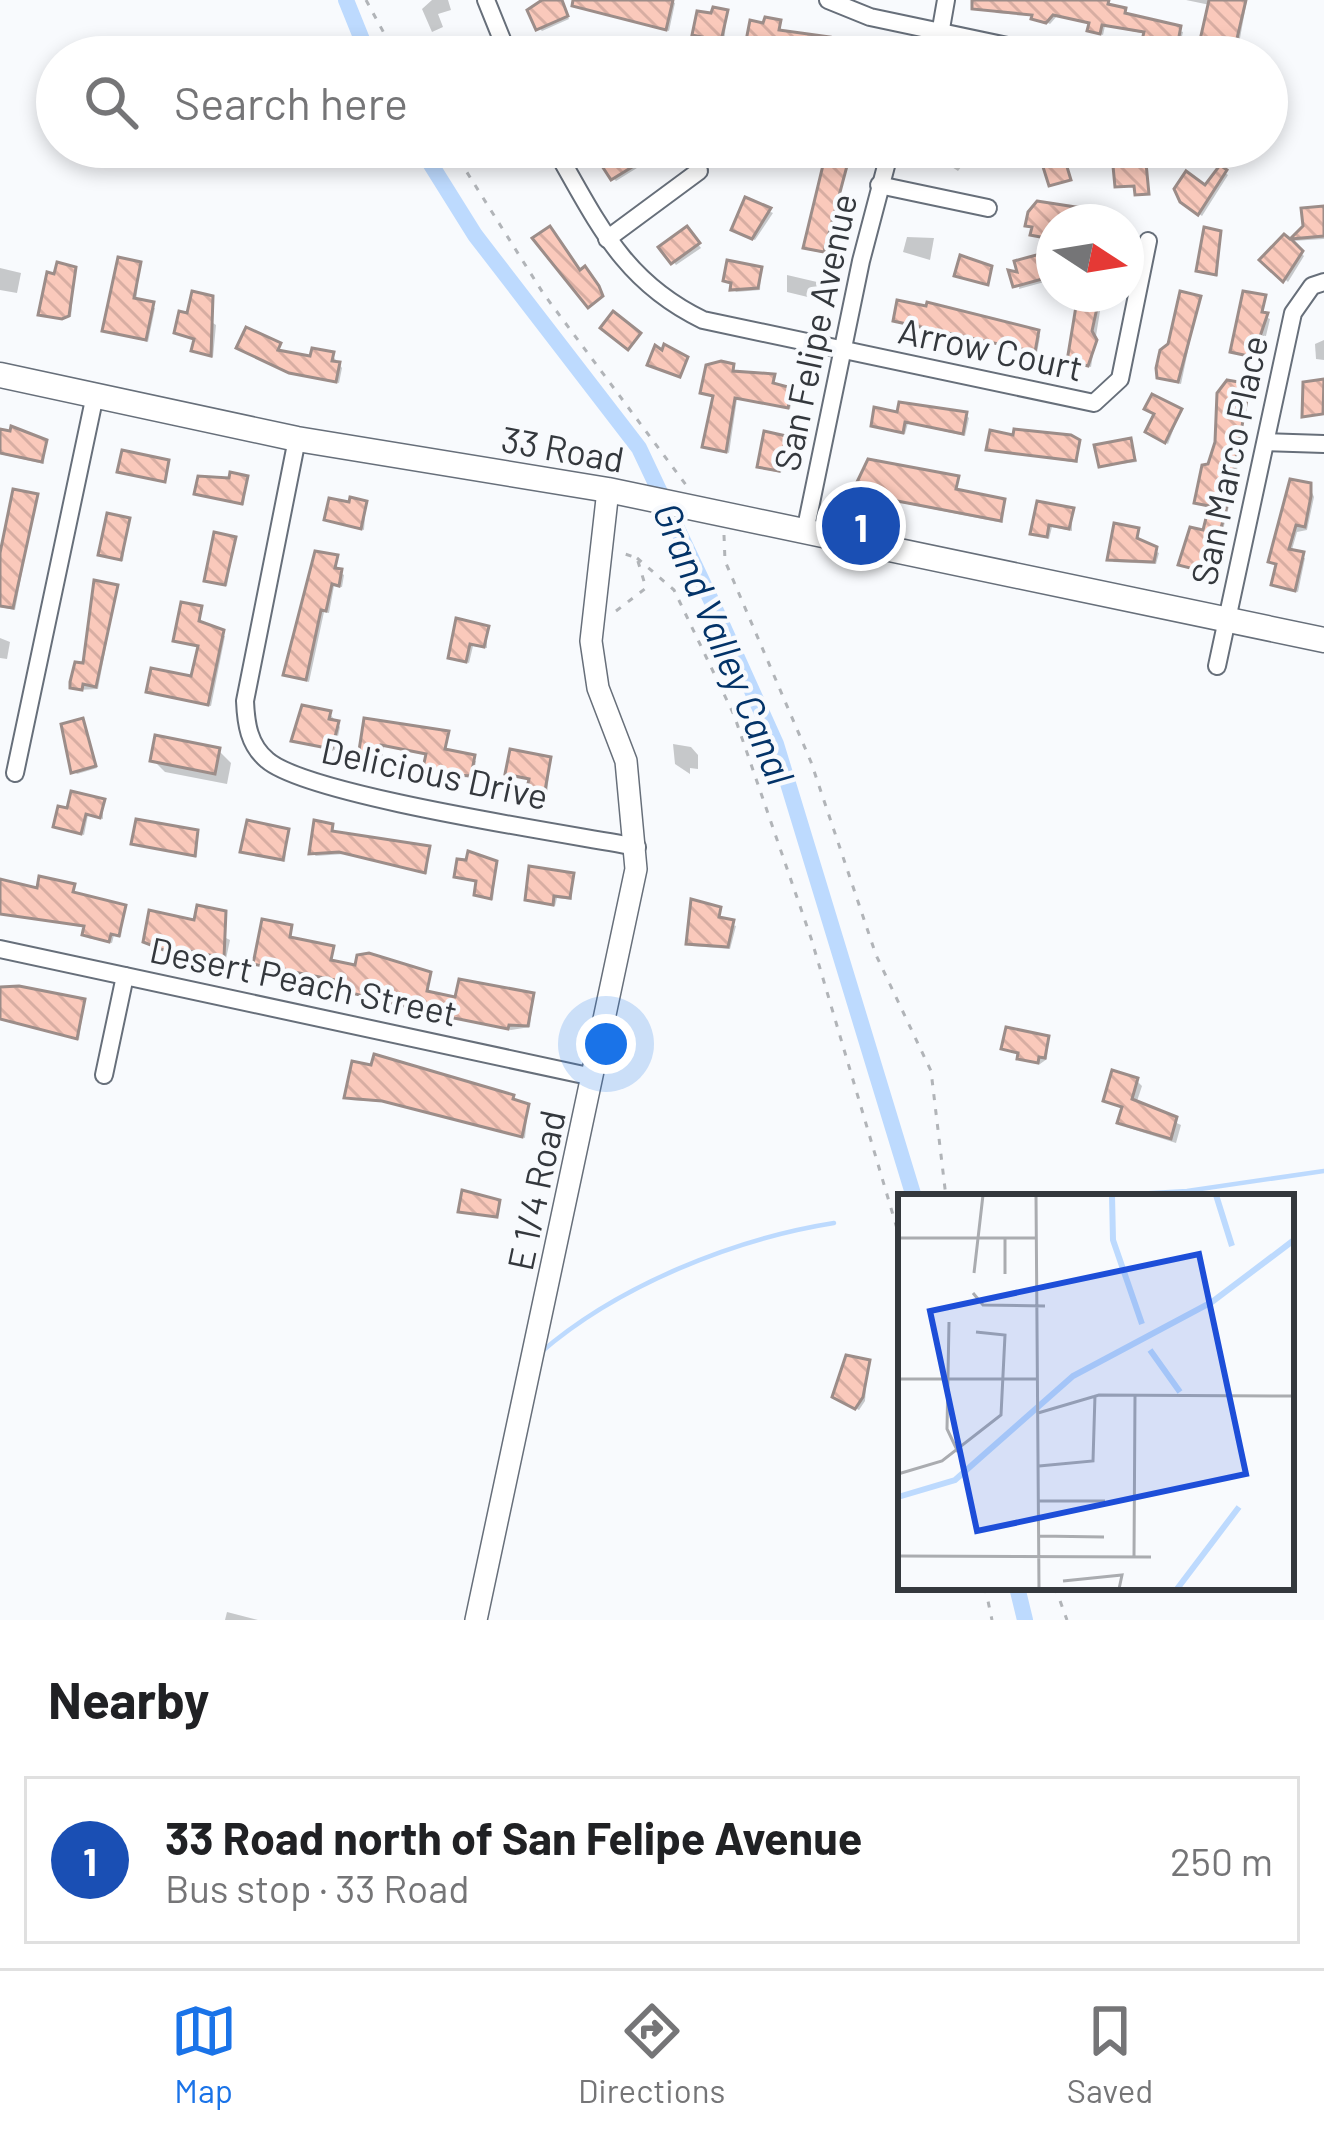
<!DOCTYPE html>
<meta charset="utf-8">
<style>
body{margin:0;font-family:Barlow,sans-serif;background:#f6f6f6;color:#202124}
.compass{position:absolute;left:1036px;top:204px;width:108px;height:108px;border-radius:50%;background:#fff;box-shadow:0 6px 18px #0003;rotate:102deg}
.you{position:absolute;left:606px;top:1044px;width:42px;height:42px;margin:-30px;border:9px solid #fff;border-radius:50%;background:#1a73e8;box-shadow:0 0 0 18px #1a73e833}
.badge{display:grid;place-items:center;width:78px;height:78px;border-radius:50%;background:#1a73e8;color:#fff;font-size:39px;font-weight:700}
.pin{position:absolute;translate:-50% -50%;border:6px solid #fff;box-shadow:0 3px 12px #0006}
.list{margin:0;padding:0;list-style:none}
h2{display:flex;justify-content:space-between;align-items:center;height:156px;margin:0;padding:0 48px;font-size:51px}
h2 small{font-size:39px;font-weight:400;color:#757577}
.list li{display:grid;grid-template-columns:78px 1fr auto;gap:36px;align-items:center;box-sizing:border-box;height:168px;margin:0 24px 24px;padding:0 24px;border:3px solid #e0e0e0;border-radius:0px}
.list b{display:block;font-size:45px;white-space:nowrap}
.list p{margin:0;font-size:39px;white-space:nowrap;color:#757577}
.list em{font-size:39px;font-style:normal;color:#757577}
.icon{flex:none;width:66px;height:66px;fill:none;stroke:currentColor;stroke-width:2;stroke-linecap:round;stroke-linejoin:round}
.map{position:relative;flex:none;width:1324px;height:1620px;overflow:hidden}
.search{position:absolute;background:#fff;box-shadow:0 6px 18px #0003;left:36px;right:36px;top:36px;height:132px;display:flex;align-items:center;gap:30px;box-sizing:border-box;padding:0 42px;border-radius:66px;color:#757577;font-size:45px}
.sheet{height:348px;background:#fff}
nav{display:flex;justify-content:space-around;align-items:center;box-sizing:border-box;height:168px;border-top:3px solid #e0e0e0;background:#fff;font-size:33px;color:#757577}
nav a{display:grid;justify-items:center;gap:6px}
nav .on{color:#1a73e8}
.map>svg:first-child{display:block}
.shadow{fill:#0003}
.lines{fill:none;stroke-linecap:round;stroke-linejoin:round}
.stream{stroke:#bddafe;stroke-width:4.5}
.canal{stroke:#bddafe;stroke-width:16}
.building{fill:url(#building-back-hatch);stroke:#9c8d89;stroke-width:3}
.minor-casing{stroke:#676f7a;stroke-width:20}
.tertiary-casing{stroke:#676f7a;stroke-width:24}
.secondary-casing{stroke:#676f7a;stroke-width:27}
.path{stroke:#b1b4b8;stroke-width:3;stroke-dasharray:6 9;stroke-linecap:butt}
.minor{stroke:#fff;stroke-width:16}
.tertiary{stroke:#fff;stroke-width:21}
.secondary{stroke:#fff;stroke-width:24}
.labels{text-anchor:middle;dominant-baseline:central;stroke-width:9;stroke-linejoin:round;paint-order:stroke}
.street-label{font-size:36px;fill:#34383d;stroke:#f8fafd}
.water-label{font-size:39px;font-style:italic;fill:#033368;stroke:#f8fafd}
.inset-river{fill:none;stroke:#bddafe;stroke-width:6}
.inset-road{fill:none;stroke:#aaacb0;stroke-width:3}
.view{fill:#1d4ed8;fill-opacity:0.15;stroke:#1d4ed8;stroke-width:6}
.inset-edge{fill:none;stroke:#34383d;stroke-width:6}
</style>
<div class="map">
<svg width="1324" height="1620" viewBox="0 0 1324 1620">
<defs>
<pattern id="building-back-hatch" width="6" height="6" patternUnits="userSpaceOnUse" patternTransform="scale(3)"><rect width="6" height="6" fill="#fac9bb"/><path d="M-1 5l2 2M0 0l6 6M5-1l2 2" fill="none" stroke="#d7ada2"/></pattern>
</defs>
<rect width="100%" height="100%" fill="#f8fafd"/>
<g class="shadow">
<polygon points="432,0 448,0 451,10 438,14 443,27 432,32 422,9"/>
<polygon points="559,0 569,19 542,31 539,28"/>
<polygon points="593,0 670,0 675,3 669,31 595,11"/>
<polygon points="986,0 1108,1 1111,8 1183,32 1179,49 1174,50 1149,42 1147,34 1105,26 1103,35 1090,30 1092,24 1057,16 1050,24 1034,16 996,13"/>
<polygon points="1186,0 1247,0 1238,49 1206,42 1210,5"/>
<polygon points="727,13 724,43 695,34"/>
<polygon points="780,23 781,33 829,40 828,57 782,57 748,45"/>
<polygon points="575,48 581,57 555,57"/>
<polygon points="750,147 779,147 787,160 774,168"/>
<polygon points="932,147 953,147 968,158 958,171 932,154"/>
<polygon points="994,147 1028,147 1025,158 1007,154 1005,163 992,157"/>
<polygon points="638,152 645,163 616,181 613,178"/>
<polygon points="845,168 831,248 827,254 809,250"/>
<polygon points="1220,169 1228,175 1202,216 1187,205"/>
<polygon points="747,201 773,213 755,240 737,233"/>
<polygon points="1324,202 1324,239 1292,241 1324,209"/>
<polygon points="687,230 701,248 676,265 663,247"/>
<polygon points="1219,234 1218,276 1203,273 1200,270"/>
<polygon points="907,237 934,238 930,260 903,252"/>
<polygon points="1284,238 1304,256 1288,282 1264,260"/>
<polygon points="1039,257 1048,281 1019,289 1021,276"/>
<polygon points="140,265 136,302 155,308 148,342 105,330"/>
<polygon points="0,268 21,273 17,293 0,290"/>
<polygon points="75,269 71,317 44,317 41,314"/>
<polygon points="761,270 760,290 736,292 726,280"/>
<polygon points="787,275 817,282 816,299 787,292"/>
<polygon points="1082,294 1110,297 1107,307 1101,305 1091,367 1070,360"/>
<polygon points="1199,298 1181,384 1164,380 1171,346"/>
<polygon points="1264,298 1264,316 1270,319 1265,340 1260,338 1256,358 1237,354"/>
<polygon points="211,299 210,321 216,325 213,357 198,353 197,340 177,332"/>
<polygon points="896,320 1037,333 1040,336 1037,353"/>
<polygon points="1324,340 1324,360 1316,359 1315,344"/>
<polygon points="279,345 280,353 312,360 332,355 342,368 339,383 295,375 243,351"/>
<polygon points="733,366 735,374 774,377 775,387 793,394 790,409 737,399 729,453 705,446 715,397 704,392"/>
<polygon points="1248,387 1236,478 1217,554 1209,552 1205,572 1185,567 1205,534 1211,508 1198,502 1218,443"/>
<polygon points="1180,412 1168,444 1152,435"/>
<polygon points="899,415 966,415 969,418 965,436 908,423 905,434 874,425"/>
<polygon points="0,433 45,443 44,464 0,454"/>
<polygon points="785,438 781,473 763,469 760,466"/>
<polygon points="1130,441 1137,462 1102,466"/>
<polygon points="1078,442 1078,463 989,449"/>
<polygon points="869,463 957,479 958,493 1004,502 1003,523 867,496 859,483"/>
<polygon points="246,479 244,505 197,493 231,481"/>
<polygon points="1309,486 1314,497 1307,530 1297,532 1291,553 1305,558 1298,592 1275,585 1279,565 1272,561"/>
<polygon points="36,497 15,610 0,607 0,558"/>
<polygon points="366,504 364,530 327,519"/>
<polygon points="1072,511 1072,531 1052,527 1049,539 1033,533"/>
<polygon points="128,520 123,561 105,557 102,554"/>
<polygon points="1138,531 1139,543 1159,553 1156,564 1113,562"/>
<polygon points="235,539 227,586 210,583 207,580"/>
<polygon points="337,558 337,571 344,575 342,587 334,586 329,613 324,612 309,682 290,677"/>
<polygon points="117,588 98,689 76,690 73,687"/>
<polygon points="201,609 201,625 225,636 211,706 152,694 149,691 193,680 200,648 176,640"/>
<polygon points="487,629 487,648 473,646 469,663 451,657"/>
<polygon points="0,638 10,642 7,659 0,658"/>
<polygon points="330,714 340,727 335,750 294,740"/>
<polygon points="82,721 97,768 77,774 74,771"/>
<polygon points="366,721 447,734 447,753 476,761 473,778 429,774 429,755 384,746 382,759 362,755"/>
<polygon points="673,744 691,747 698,755 698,769 690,768 690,774 675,764"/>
<polygon points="219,751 231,763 227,784 165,772 153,760"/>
<polygon points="550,760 547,797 529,791 532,780 508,773"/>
<polygon points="103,802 103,819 88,815 84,835 56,826"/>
<polygon points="138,823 198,835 197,857 138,846"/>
<polygon points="331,827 334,834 429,849 427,874 344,854 315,856"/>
<polygon points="288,831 285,862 243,851"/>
<polygon points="496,864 493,900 477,894 479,882 457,876"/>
<polygon points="572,876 572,900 557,898 555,906 528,899"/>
<polygon points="0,882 39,892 73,887 75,896 124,907 121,937 114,935 112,943 88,938 86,928 0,911"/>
<polygon points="720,909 721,921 736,926 730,949 692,946 689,943"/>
<polygon points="225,914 224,937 230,940 226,959 178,949 177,955 150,944"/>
<polygon points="291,928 292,940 332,948 333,964 429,974 429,995 458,1001 533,996 530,1027 511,1030 349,993 347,984 259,966 256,963"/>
<polygon points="0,990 84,1002 79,1040 0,1017"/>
<polygon points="1048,1038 1047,1059 1040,1064 1005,1048"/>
<polygon points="376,1058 442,1073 528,1106 525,1138 387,1102 350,1100"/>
<polygon points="1136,1080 1142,1086 1136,1104 1181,1125 1176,1143 1126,1127 1120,1122 1124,1110 1106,1100"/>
<polygon points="868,1362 865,1401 859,1410 839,1399"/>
<polygon points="227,1612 258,1620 225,1620"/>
</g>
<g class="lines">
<g class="stream">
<polyline points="1084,1197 1187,1191 1324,1171"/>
<path d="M 540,1353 C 617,1286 733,1239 834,1223"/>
</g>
<g class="canal">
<polyline points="346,0 369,57"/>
<polyline points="420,147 475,235 639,448 711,600 776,744 914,1197"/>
<polyline points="1017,1587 1025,1620"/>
</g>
</g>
<g class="building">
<polygon points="542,0 562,0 568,16 536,30 527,10"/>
<polygon points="573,0 673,0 666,30 572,6"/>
<polygon points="972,0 1109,0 1108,4 1126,8 1125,13 1181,26 1177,47 1168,49 1142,40 1144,32 1102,25 1100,34 1087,31 1089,23 1053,15 1046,23 1031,19 1032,15 972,9"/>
<polygon points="1209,0 1246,0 1235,47 1200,40"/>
<polygon points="713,7 728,10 721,41 692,35 697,11 711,13"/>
<polygon points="765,17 781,20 779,30 830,37 825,57 745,46 750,20 763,23"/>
<polygon points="625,147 637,147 645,159 611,180 600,163"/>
<polygon points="1061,147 1071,180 1049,186 1038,151"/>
<polygon points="824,161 847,166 824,252 803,248"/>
<polygon points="1146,163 1149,194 1135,195 1134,186 1115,187 1113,166"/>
<polygon points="1220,165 1227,170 1198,215 1180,202 1174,189 1186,171 1205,185"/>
<polygon points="745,197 771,208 752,239 731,230"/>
<polygon points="1037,201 1101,211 1109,222 1054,222 1051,239 1030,235 1032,227 1025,226 1028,212"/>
<polygon points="1324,206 1324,236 1291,239 1303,251 1283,282 1259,260 1284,234 1290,239 1303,226 1301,208"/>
<polygon points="550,226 580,270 585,266 599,286 603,296 588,308 532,238"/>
<polygon points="687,226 700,243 671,264 658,247"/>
<polygon points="1204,227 1221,231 1216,275 1196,271"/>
<polygon points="1040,254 1046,278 1013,287 1008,270 1017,272 1014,261"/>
<polygon points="960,255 992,266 988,285 954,276"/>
<polygon points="118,257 141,262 134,298 154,302 146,340 102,331"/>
<polygon points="727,260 762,267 758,288 730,290 731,283 723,281"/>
<polygon points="57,262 76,267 69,316 62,319 38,315 47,272 54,274"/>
<polygon points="192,291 213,296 211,356 191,351 194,339 174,333 179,311 187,313"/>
<polygon points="1180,291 1201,296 1178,382 1157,378 1156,368 1160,350 1168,344"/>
<polygon points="1243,291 1266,295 1262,312 1268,313 1253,357 1230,352"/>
<polygon points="1078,294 1100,294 1092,331 1097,340 1088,366 1067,361"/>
<polygon points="897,300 926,306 927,302 1039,330 1035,352 893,321"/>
<polygon points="613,311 641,333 628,350 600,328"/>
<polygon points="246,327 281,343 278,350 310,356 312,348 334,352 332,361 340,362 336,382 289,373 236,348"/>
<polygon points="664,344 688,357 680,377 647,365 655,345 662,350"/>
<polygon points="721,361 734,364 733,371 775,374 773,383 792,388 788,408 735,398 726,452 702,447 713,396 700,393 706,365"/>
<polygon points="1324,379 1323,414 1302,417 1303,382"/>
<polygon points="1227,380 1250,384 1226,510 1214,553 1206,551 1202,571 1178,565 1190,527 1203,530 1209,506 1194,503 1202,465 1208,464 1215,442 1217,393"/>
<polygon points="1152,394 1182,409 1165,443 1145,432 1154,414 1144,409"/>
<polygon points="899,402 967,412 963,434 905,422 903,433 871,426 874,407 897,412"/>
<polygon points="11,426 47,440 42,462 0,453 0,429 10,431"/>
<polygon points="1014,429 1071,435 1080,440 1076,461 986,450 990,430 1013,435"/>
<polygon points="764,431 786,436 779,471 757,467"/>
<polygon points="1131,438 1135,460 1099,467 1094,445"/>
<polygon points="122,450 169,460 165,482 117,472"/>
<polygon points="868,459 959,476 956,489 1005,499 1001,521 861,494 863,485 856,484"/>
<polygon points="230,472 248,476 242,504 194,494 198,476 229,478"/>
<polygon points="1290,479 1311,483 1311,496 1305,527 1296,525 1289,549 1304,552 1295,591 1271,585 1276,564 1268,562"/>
<polygon points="13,489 38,494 13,608 0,606 0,553"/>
<polygon points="350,497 367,501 361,529 324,520 329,498 349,502"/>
<polygon points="1037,501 1074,508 1069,529 1049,525 1047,537 1030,534"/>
<polygon points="107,513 130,518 121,560 98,555"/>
<polygon points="1114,523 1139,528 1137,538 1157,547 1154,562 1107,560"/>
<polygon points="214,532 236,537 225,585 204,581"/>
<polygon points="315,551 338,555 335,568 342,569 339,586 332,584 326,611 321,610 306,680 283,675"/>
<polygon points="94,580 118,585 96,687 83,684 82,690 70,688 70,682 75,662 83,663"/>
<polygon points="181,602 202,606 199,621 224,630 208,705 146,692 151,668 191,676 198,646 173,641"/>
<polygon points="456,618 489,626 484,647 470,644 466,662 448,658"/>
<polygon points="302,705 331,711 329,719 339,721 332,749 291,741"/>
<polygon points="83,718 96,766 71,773 61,724"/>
<polygon points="364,718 449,731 445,749 475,755 471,776 422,772 426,754 381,745 378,761 358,757"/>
<polygon points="155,735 220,748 215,774 150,761"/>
<polygon points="510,749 551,757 544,796 526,792 529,779 505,774"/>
<polygon points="71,791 105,799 100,818 86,814 81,834 53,827 58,806 67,808"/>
<polygon points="136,819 198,830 195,856 131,844"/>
<polygon points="247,820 289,829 283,860 240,852"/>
<polygon points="314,820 333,824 332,831 430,846 425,873 339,852 309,854"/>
<polygon points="468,851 497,861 491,899 474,895 476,881 454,877 457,859 466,860"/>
<polygon points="529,866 574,873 570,898 554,896 553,905 525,900"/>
<polygon points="39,876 75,884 73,892 126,905 119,936 111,934 109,942 82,935 84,926 0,914 0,879 37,888"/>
<polygon points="691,899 721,907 719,917 734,920 728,947 686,944"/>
<polygon points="197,905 226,911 224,958 175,948 174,954 143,942 149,910 194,920"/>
<polygon points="262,919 292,925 290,937 334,946 331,960 355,965 357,955 369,953 431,972 427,991 455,997 459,979 534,993 528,1026 509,1025 508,1029 449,1017 343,991 345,982 253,964"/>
<polygon points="19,986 85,999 77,1039 0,1019 0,987"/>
<polygon points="1006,1027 1049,1036 1045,1058 1039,1057 1038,1063 1017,1059 1018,1053 1001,1049"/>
<polygon points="374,1054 514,1095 513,1099 529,1104 522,1137 382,1101 344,1098 352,1061 371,1065"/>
<polygon points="1112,1070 1138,1078 1132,1099 1177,1117 1171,1139 1117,1123 1122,1107 1103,1101"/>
<polygon points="462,1190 500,1200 497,1217 458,1212"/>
<polygon points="846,1355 870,1360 863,1397 855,1409 832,1397"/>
</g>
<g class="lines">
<g class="minor-casing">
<g id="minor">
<polyline points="486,0 509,57"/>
<polyline points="828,0 870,17 1059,57"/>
<polyline points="936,57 946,0"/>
<path d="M 554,147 C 597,221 622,281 703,320 L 1094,403 L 1120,379 L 1148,241"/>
<polyline points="879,185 988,208"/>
<polyline points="607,239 699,171"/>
<path d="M 297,439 L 245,701 C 246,724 249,745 267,760 C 308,796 569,834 637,847"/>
<polyline points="1266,442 1324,444"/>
<polyline points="805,532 861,261 891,147"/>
<polyline points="1217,666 1293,313 1312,286 1324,282"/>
<polyline points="15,773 95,395"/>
<polyline points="0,949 593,1077"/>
<polyline points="104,1075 125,976"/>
</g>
</g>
<g class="tertiary-casing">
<polyline id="tertiary" points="476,1620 636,869 626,761 598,688 591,641 608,490"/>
</g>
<g class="secondary-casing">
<polyline id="secondary" points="0,375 297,439 608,490 1324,640"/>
</g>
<g class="path">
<polyline points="366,0 397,57"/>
<polyline points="451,147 543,293 686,485"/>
<polyline points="724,535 725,561 811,762 876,955 931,1071 946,1197"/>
<polyline points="637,558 674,590 734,715 811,938 901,1242"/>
<polyline points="616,611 646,588 637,558 622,553"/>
<polyline points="985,1587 992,1620"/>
<polyline points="1055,1587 1067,1620"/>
</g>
<use href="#minor" class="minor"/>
<use href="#tertiary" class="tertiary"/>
<use href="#secondary" class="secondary"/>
</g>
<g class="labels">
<g class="street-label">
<text transform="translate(814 332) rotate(-78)">San Felipe Avenue</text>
<text transform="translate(991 348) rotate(12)">Arrow Court</text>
<text transform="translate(563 448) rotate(10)">33 Road</text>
<text transform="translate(1228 460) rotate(-78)">San Marco Place</text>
<text transform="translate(435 772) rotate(12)">Delicious Drive</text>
<text transform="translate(304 980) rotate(12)">Desert Peach Street</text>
<text transform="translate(535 1190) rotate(-78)">E 1/4 Road</text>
</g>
<g class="water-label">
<text transform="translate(725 643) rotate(67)">Grand Valley Canal</text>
</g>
</g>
<g transform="translate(898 1194)">
<rect width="396" height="396" fill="#f8fafd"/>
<path class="inset-river" d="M 214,1 L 215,46 L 244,130M 318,1 L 334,52M 252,156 L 282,198M 0,303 L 57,286 L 175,182 L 314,108 L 396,46M 279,395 L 341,313"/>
<path class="inset-road" d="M 138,1 L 141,395M 0,44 L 138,44M 107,44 L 107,80M 76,79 L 85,1M 75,99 L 85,111 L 147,112M 51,128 L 49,235 L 60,258M 0,185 L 139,185M 140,219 L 201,201 L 396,202M 141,272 L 195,267 L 197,201M 0,280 L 44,267 L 103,221 L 107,141 L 78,138M 141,307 L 207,307M 141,342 L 206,343M 0,362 L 253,363M 236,363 L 237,201M 165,387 L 224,381 L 221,395"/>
<path class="view" d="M 301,60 L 348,280 L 79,337 L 32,117 Z"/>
<rect width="396" height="396" class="inset-edge"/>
</g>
</svg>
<svg class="compass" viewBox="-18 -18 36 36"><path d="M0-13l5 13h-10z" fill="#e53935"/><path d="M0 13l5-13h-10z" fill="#757577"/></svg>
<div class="you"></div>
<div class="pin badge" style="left:861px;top:526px;background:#1a4fb4">1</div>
<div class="search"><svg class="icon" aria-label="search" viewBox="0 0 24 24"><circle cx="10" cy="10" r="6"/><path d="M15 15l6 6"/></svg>Search here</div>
</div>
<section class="sheet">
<h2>Nearby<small></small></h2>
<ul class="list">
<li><span class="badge" style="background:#1a4fb4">1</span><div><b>33 Road north of San Felipe Avenue</b><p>Bus stop · 33 Road</p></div><em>250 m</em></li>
</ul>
</section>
<nav>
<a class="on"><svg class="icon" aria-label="map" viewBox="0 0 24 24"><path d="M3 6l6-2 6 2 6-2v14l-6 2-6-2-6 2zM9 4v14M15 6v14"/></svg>Map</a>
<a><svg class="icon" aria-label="directions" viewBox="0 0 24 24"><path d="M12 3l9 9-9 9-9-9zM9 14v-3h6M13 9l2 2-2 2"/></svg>Directions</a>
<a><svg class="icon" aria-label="saved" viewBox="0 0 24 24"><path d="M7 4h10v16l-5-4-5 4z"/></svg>Saved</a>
</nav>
